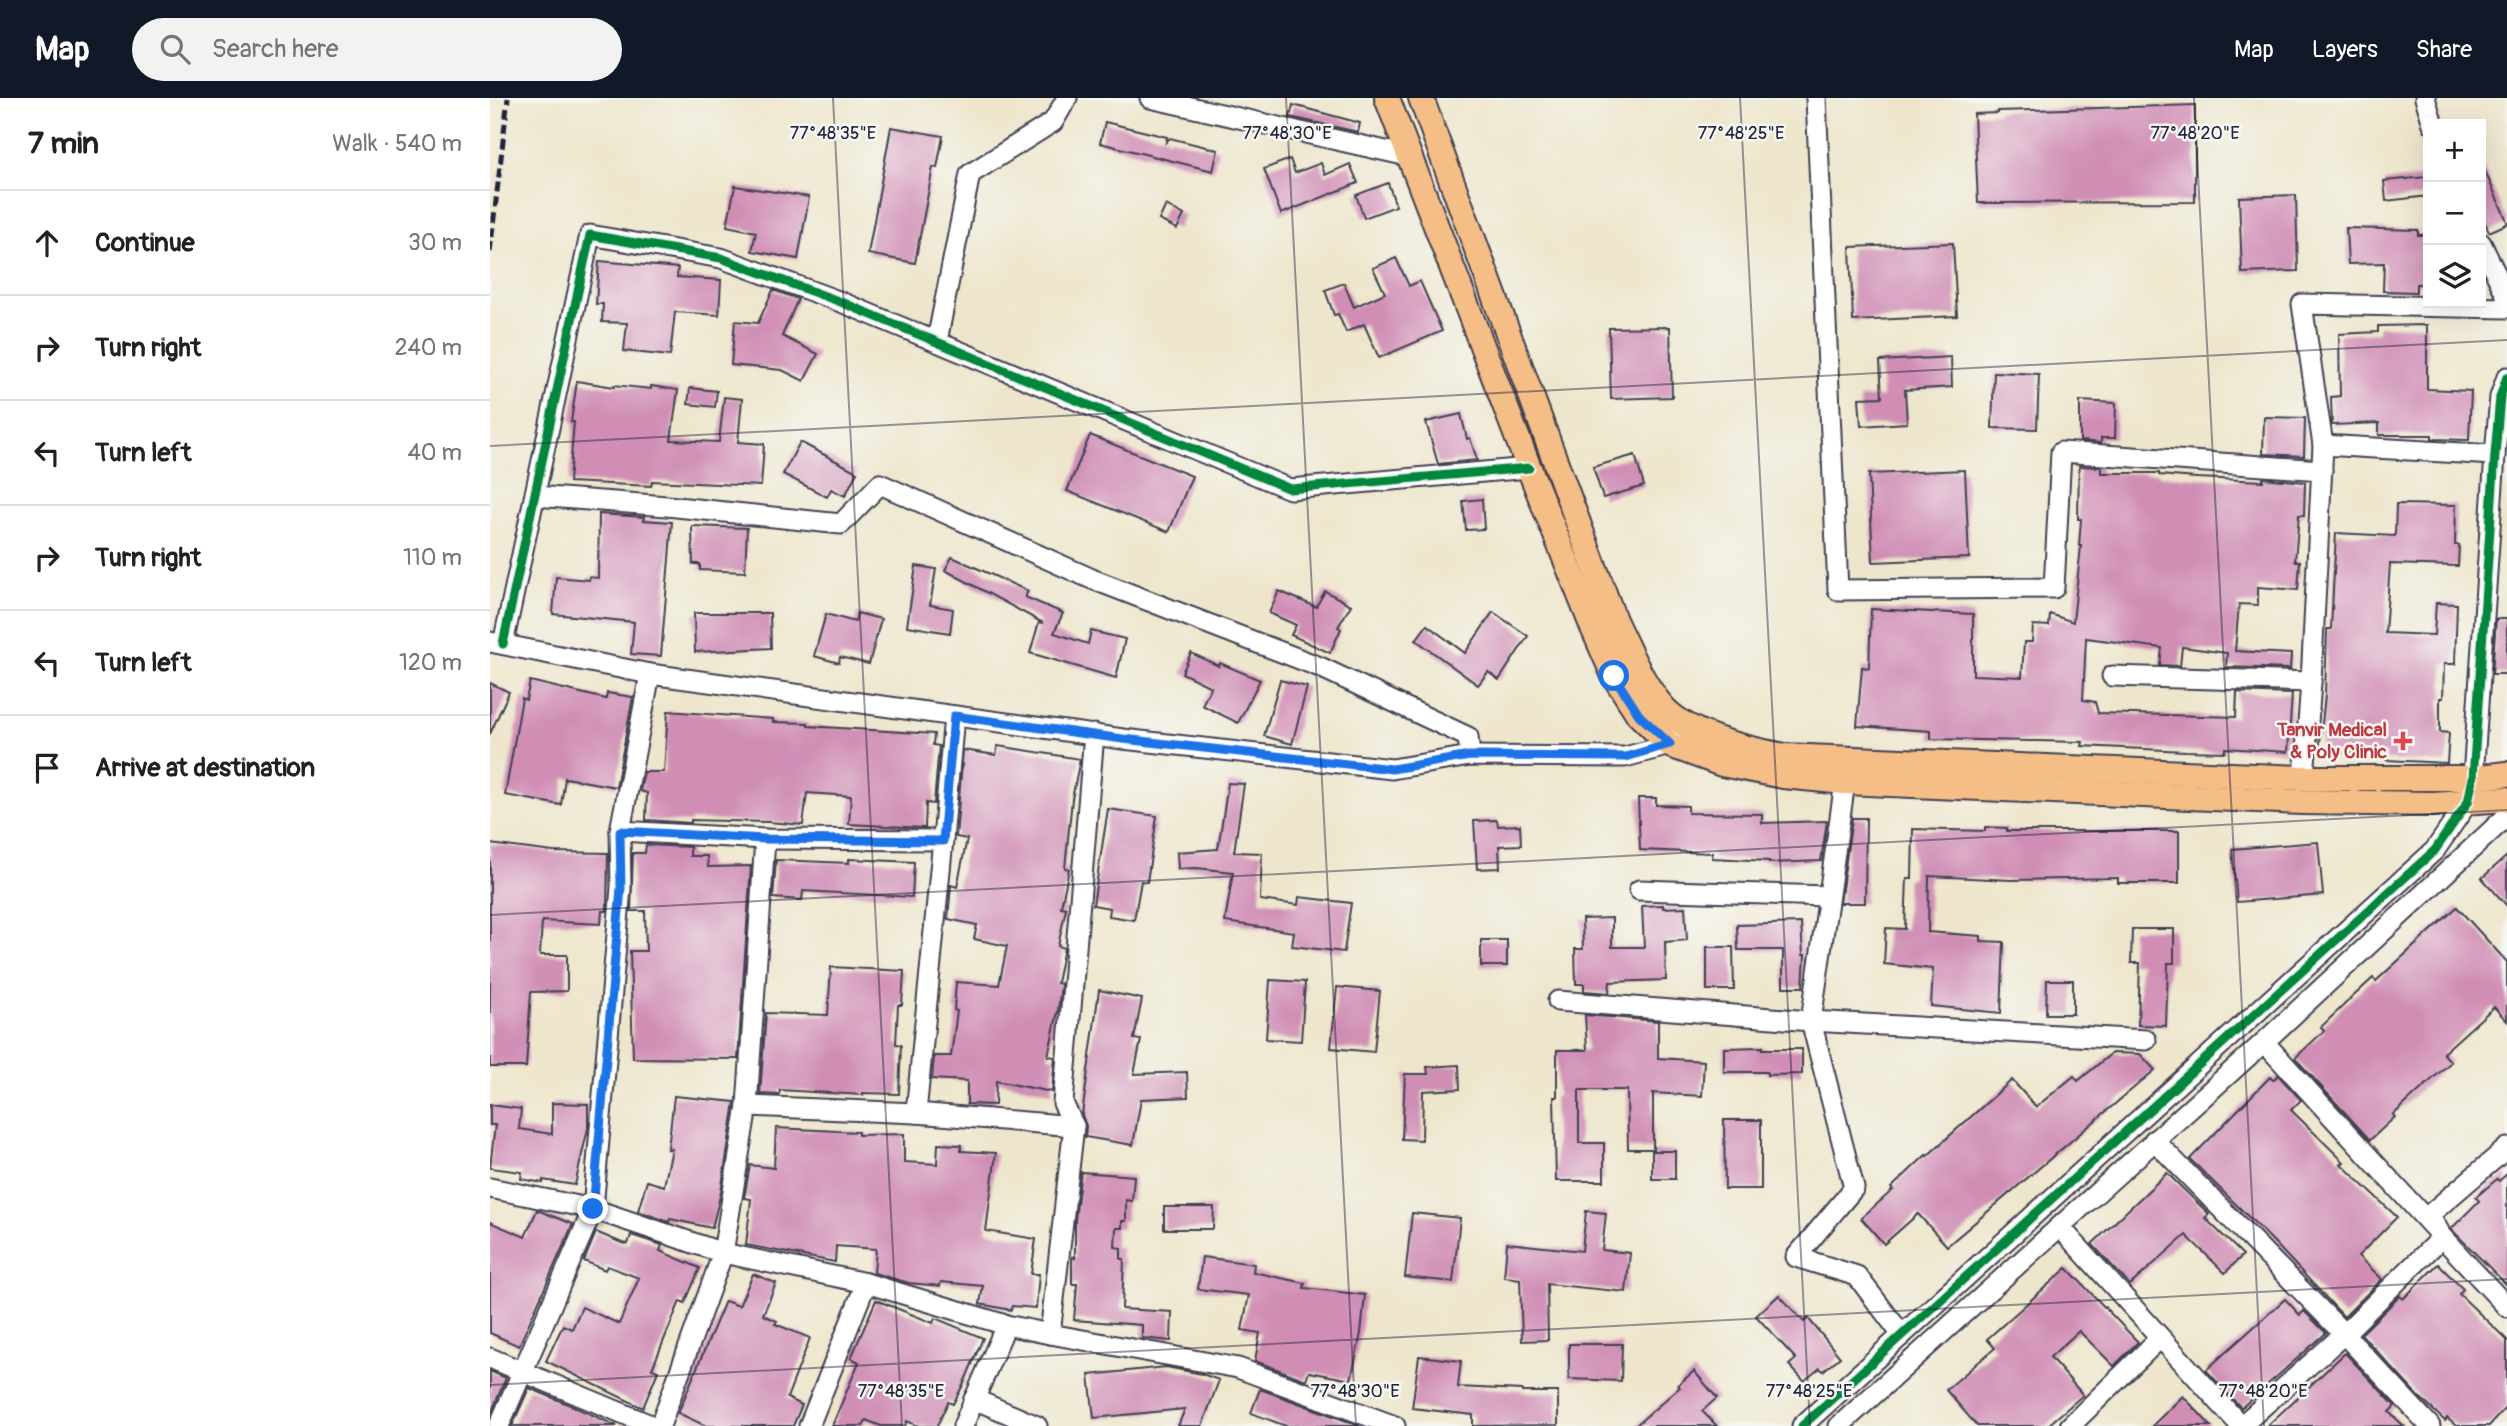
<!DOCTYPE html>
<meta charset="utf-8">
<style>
body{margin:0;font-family:Pangolin,sans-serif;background:#f2f2f2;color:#202124}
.controls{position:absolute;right:21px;top:21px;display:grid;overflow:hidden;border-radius:0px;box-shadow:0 7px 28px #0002}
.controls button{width:63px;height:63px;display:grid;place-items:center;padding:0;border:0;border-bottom:2px solid #e0e0e0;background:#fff;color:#202124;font:35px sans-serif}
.stop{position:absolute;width:21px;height:21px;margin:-16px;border:5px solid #1a73e8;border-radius:50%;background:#fff}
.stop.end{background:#1a73e8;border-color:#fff;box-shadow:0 2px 7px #0008}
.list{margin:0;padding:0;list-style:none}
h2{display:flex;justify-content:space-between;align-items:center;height:91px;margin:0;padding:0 28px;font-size:30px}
h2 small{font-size:23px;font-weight:400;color:#757577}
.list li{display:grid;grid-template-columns:46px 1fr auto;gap:21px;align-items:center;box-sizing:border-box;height:105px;padding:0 28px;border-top:2px solid #e0e0e0}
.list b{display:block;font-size:26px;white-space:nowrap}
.list em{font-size:23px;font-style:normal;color:#757577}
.icon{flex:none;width:38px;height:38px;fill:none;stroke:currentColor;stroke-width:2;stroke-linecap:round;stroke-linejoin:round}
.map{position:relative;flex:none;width:2017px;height:1328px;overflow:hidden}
header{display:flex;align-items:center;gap:42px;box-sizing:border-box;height:98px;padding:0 35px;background:#111827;color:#fff}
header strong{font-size:33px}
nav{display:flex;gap:38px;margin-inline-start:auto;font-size:24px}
.search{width:490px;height:63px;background:#f2f2f2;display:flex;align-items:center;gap:18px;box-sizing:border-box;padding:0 24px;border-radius:38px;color:#757577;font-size:26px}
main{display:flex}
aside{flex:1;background:#fff}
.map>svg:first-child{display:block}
.building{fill:#d08eb5}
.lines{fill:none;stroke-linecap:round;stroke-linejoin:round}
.minor-casing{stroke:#413f51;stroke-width:23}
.major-casing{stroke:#413f51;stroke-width:28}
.minor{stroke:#fff;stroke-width:19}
.major{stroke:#f6be87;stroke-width:24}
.rail{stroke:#22223b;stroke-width:5;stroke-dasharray:10 5;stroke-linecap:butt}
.cycleway-casing{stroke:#f6f6f2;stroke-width:13}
.cycleway{stroke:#00873e;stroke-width:9}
.route{stroke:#1a73e8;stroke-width:9}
.ticks{fill:none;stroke:#22223b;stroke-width:2;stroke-opacity:0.45}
.health-dot{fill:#e0444e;stroke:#f6f6f2;stroke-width:2.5}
.labels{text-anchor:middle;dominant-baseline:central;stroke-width:5;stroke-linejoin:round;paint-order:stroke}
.health-label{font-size:19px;font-weight:bold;fill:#be3a42;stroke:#f6f6f2;text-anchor:end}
.ticks-label{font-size:18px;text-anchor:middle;fill:#22223b;stroke:#f6f6f2;stroke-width:5;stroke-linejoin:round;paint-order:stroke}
</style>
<header>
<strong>Map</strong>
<div class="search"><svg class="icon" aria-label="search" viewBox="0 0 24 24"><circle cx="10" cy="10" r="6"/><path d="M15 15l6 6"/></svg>Search here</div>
<nav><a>Map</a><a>Layers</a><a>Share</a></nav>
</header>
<main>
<aside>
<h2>7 min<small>Walk · 540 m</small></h2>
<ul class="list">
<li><svg class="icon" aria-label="ahead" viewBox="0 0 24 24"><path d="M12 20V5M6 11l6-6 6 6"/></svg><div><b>Continue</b></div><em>30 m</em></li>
<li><svg class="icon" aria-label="right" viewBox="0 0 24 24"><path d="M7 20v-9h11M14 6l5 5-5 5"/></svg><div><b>Turn right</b></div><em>240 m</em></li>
<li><svg class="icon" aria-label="left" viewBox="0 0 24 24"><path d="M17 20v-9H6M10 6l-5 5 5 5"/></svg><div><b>Turn left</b></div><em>40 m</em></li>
<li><svg class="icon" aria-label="right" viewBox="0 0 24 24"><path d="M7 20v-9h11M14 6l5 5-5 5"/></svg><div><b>Turn right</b></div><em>110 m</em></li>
<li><svg class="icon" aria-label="left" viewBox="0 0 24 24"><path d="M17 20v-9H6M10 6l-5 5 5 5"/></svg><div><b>Turn left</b></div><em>120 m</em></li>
<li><svg class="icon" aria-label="arrive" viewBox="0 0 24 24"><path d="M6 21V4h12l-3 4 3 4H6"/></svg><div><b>Arrive at destination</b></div></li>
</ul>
</aside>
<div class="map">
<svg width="2017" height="1328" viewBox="0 0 2017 1328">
<rect width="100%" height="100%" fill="#f6f6f2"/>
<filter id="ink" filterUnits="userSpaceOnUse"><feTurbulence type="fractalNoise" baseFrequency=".0143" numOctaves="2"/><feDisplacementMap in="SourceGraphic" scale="14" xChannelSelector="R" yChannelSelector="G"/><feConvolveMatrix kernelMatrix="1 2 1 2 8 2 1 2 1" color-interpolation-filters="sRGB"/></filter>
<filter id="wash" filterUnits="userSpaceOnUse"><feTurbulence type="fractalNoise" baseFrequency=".00686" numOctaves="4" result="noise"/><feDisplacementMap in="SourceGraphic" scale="28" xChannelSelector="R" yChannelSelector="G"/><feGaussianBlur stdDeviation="1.57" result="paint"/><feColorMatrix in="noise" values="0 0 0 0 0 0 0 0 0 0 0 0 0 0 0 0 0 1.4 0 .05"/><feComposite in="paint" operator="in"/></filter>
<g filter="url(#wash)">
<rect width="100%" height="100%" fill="#eee6cc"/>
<g id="blocks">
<g class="building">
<polygon points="803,7 870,25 868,34 800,19"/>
<polygon points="1705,7 1705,104 1488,105 1484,16 1508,15 1508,13"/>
<polygon points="615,24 677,39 676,44 680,40 728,52 723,73 610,45"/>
<polygon points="401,29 453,38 447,70 443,69 425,165 378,156"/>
<polygon points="800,61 805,75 831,65 835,77 860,66 868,85 791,116 774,71"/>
<polygon points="1991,64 2017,123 2017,126 1999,134 1991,115"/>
<polygon points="1937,79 1938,98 1896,103 1894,83"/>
<polygon points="898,85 906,108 874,120 866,97"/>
<polygon points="245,88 319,99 308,161 262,153 266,134 237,128"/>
<polygon points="1806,97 1808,173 1752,175 1749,99"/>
<polygon points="676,107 694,117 687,131 669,122"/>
<polygon points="1856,130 1928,132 1928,137 1938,137 1938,186 1926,186 1926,194 1893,193 1894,165 1858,166"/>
<polygon points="1463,145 1467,218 1363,223 1360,149"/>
<polygon points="906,160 919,188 930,183 952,233 889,260 874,226 856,234 848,216 844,217 835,192 854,185 864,209 895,195 883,170"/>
<polygon points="109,163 188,170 187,179 231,182 229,217 185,214 180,258 134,253 137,225 112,224 113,206 106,206"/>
<polygon points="283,192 308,201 292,238 328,256 314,283 292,272 241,267 245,223 268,225"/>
<polygon points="1937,227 1937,291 1981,293 1979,342 1942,341 1942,337 1889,337 1889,325 1842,327 1841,299 1850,298 1849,236 1888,234 1888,228"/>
<polygon points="1180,229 1182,299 1121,301 1119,230"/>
<polygon points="1461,259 1462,289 1415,292 1417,325 1371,328 1369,300 1392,299 1390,263"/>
<polygon points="1504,274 1549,276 1547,331 1502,330"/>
<polygon points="87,283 124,289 124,287 161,291 161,288 188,292 181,342 229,344 234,299 252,301 248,344 274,346 271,388 162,383 161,388 79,384 84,324 81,324"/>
<polygon points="200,290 227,293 225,309 198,306"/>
<polygon points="1590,303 1626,305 1625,340 1611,340 1611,345 1590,343"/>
<polygon points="971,316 977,341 980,340 987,362 948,366 936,324"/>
<polygon points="1774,319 1815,320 1814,358 1773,356"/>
<polygon points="600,337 702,378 679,434 577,393"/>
<polygon points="310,344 367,374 355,398 341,391 337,399 293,376"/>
<polygon points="1145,357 1154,388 1113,400 1103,369"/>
<polygon points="1589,368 1611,369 1611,375 1669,375 1669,377 1707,380 1773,383 1773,380 1815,384 1814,417 1809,417 1805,463 1810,463 1808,492 1768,489 1768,507 1749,506 1745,553 1801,556 1800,571 1736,569 1737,555 1692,549 1690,568 1670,567 1672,550 1596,540 1593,602 1605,604 1608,615 1746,619 1747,594 1802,596 1798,654 1735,650 1735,654 1696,653 1592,648 1593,644 1441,641 1441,633 1367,628 1372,569 1379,570 1381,511 1483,516 1483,577 1532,579 1534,544 1542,544 1543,527 1559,528 1560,516 1583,524 1591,448 1589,448 1591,421 1588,421"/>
<polygon points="1475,372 1479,460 1383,464 1379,376"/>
<polygon points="992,401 994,431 976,432 973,403"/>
<polygon points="1906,406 1966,407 1965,447 1969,447 1968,468 1900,466 1895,535 1944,537 1946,505 1967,506 1965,566 1954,566 1953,600 1950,600 1950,634 1959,635 1957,665 1896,662 1896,656 1829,654 1835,597 1837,531 1841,531 1846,435 1905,438"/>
<polygon points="109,416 154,419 153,422 182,424 171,558 141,556 144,524 63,516 66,479 99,482 99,479 108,480"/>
<polygon points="202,428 257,430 255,474 210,472 210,466 203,466"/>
<polygon points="462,459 538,493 535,499 573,515 564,535 598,546 601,533 635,541 626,580 540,555 549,524 553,525 455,472"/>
<polygon points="426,468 446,471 440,507 463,511 460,535 417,528"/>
<polygon points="789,493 826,509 835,493 861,507 848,529 851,531 840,555 801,537 806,527 779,515"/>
<polygon points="1003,514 1038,538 1009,582 998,574 988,587 926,542 937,527 975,555"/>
<polygon points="204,515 280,515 281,550 205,554"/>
<polygon points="367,515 391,521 379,566 350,559 349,565 324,558 336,516 365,524"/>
<polygon points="2006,521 2017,521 2017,576 2002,576"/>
<polygon points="701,555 729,568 730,565 770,582 748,625 712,607 721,589 692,575"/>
<polygon points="790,582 817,589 802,646 774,638"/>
<polygon points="40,583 116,601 117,595 143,599 126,689 75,680 71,707 15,697 32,600 36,602"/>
<polygon points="0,585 19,594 0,636"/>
<polygon points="178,613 283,621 283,624 318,625 318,628 444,636 443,647 449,648 444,706 436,705 435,730 359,726 361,698 317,695 313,727 278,724 201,722 201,725 156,722 157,695 150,693 154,674 174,674"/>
<polygon points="508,648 590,661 582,701 575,770 579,771 571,809 576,810 568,848 574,850 567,885 571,886 568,913 558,958 565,959 562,994 506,983 505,1007 477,1006 477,983 442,981 444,958 461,958 467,913 464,912 466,884 509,887 517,848 484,841 487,827 458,821 461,787 467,789 477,741 466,739 473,652 506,657"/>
<polygon points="738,685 754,686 744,754 772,755 770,802 808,807 809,799 861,805 854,854 802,848 804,834 735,824 743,774 706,770 688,771 687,754 728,751"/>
<polygon points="1148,700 1166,700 1166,707 1198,708 1198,715 1272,716 1272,725 1337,723 1331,763 1279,765 1279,763 1222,760 1222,755 1150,752"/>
<polygon points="618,711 667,718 657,784 651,783 644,822 619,818 620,810 603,807"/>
<polygon points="1362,720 1376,720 1375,805 1350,805"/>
<polygon points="1007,722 1008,728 1030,727 1031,747 1009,748 1010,770 987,771 984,723"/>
<polygon points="1495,729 1517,730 1517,733 1689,733 1689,785 1628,785 1628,780 1521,782 1439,778 1438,834 1491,838 1491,843 1514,844 1511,915 1441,908 1443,871 1394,866 1396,830 1415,831 1417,780 1422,780 1423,731 1495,733"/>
<polygon points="1828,744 1833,797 1747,804 1742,751"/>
<polygon points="0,746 63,754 118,755 117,813 112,813 111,826 52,823 50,857 77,857 77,893 41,894 36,969 0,969"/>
<polygon points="156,747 200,749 200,758 217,758 218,769 261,768 248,961 143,960 140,853 156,853 155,813 141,813 143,755 155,755"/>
<polygon points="2017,758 2017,808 1992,780"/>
<polygon points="359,761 424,764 422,799 313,793 312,802 283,800 286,762 359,765"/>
<polygon points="1173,807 1173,810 1195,809 1197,842 1175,844 1176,882 1120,884 1119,895 1094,893 1094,886 1086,886 1085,851 1093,851 1092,821 1122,820 1122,849 1154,849 1152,808"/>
<polygon points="1967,809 2017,864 2017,923 2004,909 1953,955 1961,964 1903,1017 1905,1019 1880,1042 1805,960 1834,933 1831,929 1856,905 1883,880 1886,883"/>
<polygon points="1311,825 1313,857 1315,857 1313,889 1293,889 1293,852 1248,852 1247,827"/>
<polygon points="1642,831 1684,831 1684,865 1678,865 1676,928 1648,927 1650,865 1641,865"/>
<rect x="991" y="842" width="26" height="26"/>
<polygon points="1217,849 1243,849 1244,892 1217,892"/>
<polygon points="341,869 414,873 412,907 408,907 406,946 411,947 409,996 373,995 373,997 290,992 289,997 270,996 276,915 338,917"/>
<polygon points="780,882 815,884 811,943 776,941"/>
<polygon points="1557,882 1583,882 1583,916 1556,916"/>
<polygon points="847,889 890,893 884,954 841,950"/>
<polygon points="609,892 652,901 644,941 651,942 644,976 697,974 698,999 651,1001 643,1047 595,1039 596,1028 592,1017"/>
<polygon points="1095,917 1168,923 1168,960 1214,963 1212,998 1163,995 1163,1051 1138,1051 1137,992 1089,992 1089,1045 1114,1045 1114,1083 1066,1083 1064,999 1067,999 1067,952 1097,952"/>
<polygon points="1273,949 1273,951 1312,951 1312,976 1277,977 1277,974 1234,974 1234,950"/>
<polygon points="1622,955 1650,956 1665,972 1457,1148 1428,1116 1394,1146 1371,1120 1403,1092 1401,1090 1436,1057 1437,1058 1522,982 1546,1009 1584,978 1588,983"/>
<polygon points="969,967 970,991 933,993 932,1042 912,1041 915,976 938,976 937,969"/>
<polygon points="1788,977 1811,1002 1801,1012 1854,1064 1851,1066 1907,1119 1868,1158 1892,1181 1854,1219 1782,1142 1700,1061 1780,979 1783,982"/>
<polygon points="184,998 245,1004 231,1094 222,1130 180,1121 179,1124 148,1113 157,1083 174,1088 182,1051 178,1051"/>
<polygon points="62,1005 98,1006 98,1030 85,1087 53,1082 53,1085 31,1081 32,1074 0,1070 5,1027 0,1027 0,1007 31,1011 29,1031 62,1036"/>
<polygon points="1234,1022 1271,1022 1271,1091 1235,1091"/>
<polygon points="286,1030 368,1034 368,1037 414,1036 414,1064 447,1066 448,1046 471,1047 471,1053 506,1055 496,1133 546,1141 541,1176 549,1176 546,1210 522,1208 521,1212 490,1206 493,1188 451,1184 450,1188 419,1185 384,1175 386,1151 346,1148 345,1164 256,1147 261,1101 254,1100 260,1067 284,1070"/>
<rect x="1162" y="1053" width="23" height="28"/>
<polygon points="591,1074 644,1078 642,1103 636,1102 636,1123 632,1123 632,1130 626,1130 625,1149 631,1150 631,1161 634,1161 632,1211 682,1214 681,1243 652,1240 652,1227 584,1222 587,1186 582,1186 582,1159 585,1160 585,1123"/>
<polygon points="1677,1075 1719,1116 1715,1120 1753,1157 1735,1175 1696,1137 1640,1187 1602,1146"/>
<polygon points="2017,1076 2017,1187 1961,1131 1989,1103 1986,1099 2007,1081 2009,1083"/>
<polygon points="674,1109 724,1109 723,1131 674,1131"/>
<polygon points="47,1112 83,1126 29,1248 0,1235 0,1124 35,1139"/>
<polygon points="1096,1113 1116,1115 1112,1152 1140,1155 1136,1194 1057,1186 1058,1242 1032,1243 1030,1181 1014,1179 1017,1145 1092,1153"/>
<polygon points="922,1115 970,1120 963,1184 915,1179"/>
<polygon points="106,1134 132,1145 138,1146 141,1137 172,1147 170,1153 210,1170 195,1205 190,1203 162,1271 168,1273 153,1310 56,1263 73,1227 82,1231 92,1209 129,1226 149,1180 117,1168 115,1172 94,1163"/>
<polygon points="712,1159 764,1166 763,1174 815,1185 814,1190 875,1197 871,1235 861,1282 819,1274 816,1282 765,1263 770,1235 752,1232 759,1197 708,1191"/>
<polygon points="1948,1166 1973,1191 1969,1196 2017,1242 2017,1308 1999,1328 1966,1328 1957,1320 1955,1323 1928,1298 1871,1236 1910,1198 1913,1201"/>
<polygon points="1577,1170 1648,1244 1624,1268 1589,1233 1560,1259 1593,1297 1557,1328 1487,1328 1456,1292 1505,1250 1497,1241"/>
<polygon points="263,1176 286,1185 273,1217 287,1223 285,1226 320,1240 297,1300 312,1307 303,1328 216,1328 188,1315 235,1203 249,1208"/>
<polygon points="1289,1197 1314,1224 1318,1220 1350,1259 1333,1273 1330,1270 1314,1283 1299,1267 1306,1261 1266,1218"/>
<polygon points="1795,1201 1810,1217 1814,1213 1836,1235 1751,1310 1716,1272"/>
<polygon points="386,1202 443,1225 445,1220 493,1240 474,1285 463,1306 458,1304 447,1328 428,1328 417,1323 415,1328 391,1328 376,1322 373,1328 342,1328 369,1264 361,1260"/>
<polygon points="1079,1246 1132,1246 1131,1283 1079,1281"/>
<polygon points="1855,1255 1905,1308 1899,1314 1914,1328 1777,1328"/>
<polygon points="929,1258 971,1263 968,1289 1032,1292 1032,1294 1068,1294 1068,1327 983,1328 983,1317 922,1310"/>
<polygon points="676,1269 712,1276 729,1282 712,1328 688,1328 695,1311 604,1320 599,1277"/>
<polygon points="0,1273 16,1280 0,1318"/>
<polygon points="1204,1273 1227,1300 1212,1313 1227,1328 1145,1328 1190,1289 1188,1287"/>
<polygon points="39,1290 80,1307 127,1328 22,1328"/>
<polygon points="770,1291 870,1328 796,1328 761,1315"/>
<polygon points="1693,1298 1721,1328 1662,1328"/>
</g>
</g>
</g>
<g filter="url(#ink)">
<use href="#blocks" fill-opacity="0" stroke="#413f51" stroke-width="2"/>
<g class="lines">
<g class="minor-casing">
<g id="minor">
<polyline points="660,0 918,58"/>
<polyline points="1326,0 1348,492 1564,490 1571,354 1832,372"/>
<polyline points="1935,0 1943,26"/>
<polyline points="1991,145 2017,199"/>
<polyline points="447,243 480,76 563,24 577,0"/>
<polyline points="1833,347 2005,357"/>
<polyline points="45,398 177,408 351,426 390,386 602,481 830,569 978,639 980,658"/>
<polyline points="0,544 160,576 633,641 902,671 980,658 1135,659 1180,647 1188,639"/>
<polyline points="13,546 100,137 231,160 351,204 800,391 1039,370"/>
<polyline points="1622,578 1821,584"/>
<polyline points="1814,680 1821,584 1833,347 1812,206 2017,210"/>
<polyline points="1355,684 1321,923 1656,942"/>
<polyline points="130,733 275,741 453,742 464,618"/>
<polyline points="453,742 426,1015 584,1028"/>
<polyline points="1149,792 1338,798"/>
<polyline points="1068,903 1321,923 1364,1090 1306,1159 1367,1178 1412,1237"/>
<polyline points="1774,944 1952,1139"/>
<polyline points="257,1008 426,1015"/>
<polyline points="1664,1042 1854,1236 1940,1328"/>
<polyline points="0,1090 103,1111 131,790 130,733 160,576"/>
<polyline points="1569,1128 1751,1328"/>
<polyline points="1949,1133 1939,1117 2017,1050"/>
<polyline points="560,1236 748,1270 905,1328"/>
<polyline points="0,1260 163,1328"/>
<polyline points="484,1301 547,1328"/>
<polyline points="9,1328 103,1111 233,1155 257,1008 275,741"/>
<polyline points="170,1328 233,1155 376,1185 516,1227 560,1236 584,1028 573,1005 604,636"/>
<polyline points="319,1328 376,1185"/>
<polyline points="473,1328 516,1227"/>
<polyline points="1312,1328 1945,752 1978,704 1983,680 2005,357 2010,299 2017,279"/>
<polyline points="1349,1328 1774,944 2017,718"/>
<polyline points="1580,1328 1670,1240"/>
<polyline points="1751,1328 1854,1236 1952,1139 2017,1209"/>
</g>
</g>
<g class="major-casing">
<g id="major">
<polyline points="897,0 1039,370 1103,530 1124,578 1149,617 1180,647 1232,666 1293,678 1355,684 1812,704 1943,706 2017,701"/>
<path d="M 931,0 L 1124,522 C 1138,551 1151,583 1171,607 C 1196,638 1258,651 1295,658 L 1814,680 L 1983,680 L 2017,676"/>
</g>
</g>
<use href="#minor" class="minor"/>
<use href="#major" class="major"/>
<polyline class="rail" points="0,154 18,0"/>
<g class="cycleway-casing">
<g id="cycleway">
<polyline points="13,546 100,137 231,160 351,204 800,391 1039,370"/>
<polyline points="1312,1328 1945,752 1978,704 1983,680 2005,357 2010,299 2017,279"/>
</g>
</g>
<use href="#cycleway" class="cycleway"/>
</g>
</g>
<g class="lines" filter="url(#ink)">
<polyline class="route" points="103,1111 131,790 130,733 275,741 453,743 464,618 633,641 902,671 980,658 1135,659 1180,646 1149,617 1124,578"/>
</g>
<path class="ticks" d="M 343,0 L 412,1328M 796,0 L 866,1328M 1250,0 L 1320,1328M 1704,0 L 1774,1328M 0,348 L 2017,242M 0,817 L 2017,712M 0,1287 L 2017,1181"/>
<path class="health-dot" d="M1909.5 632.5h7v7h7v7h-7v7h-7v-7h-7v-7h7z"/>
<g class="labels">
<g class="health-label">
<text x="1897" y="632">Tanvir Medical<tspan x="1897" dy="22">&amp; Poly Clinic</tspan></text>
</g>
</g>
<g class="ticks-label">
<text x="343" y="41">77°48'35"E</text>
<text x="797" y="41">77°48'30"E</text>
<text x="1251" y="41">77°48'25"E</text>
<text x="1705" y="41">77°48'20"E</text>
<text x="411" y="1299">77°48'35"E</text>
<text x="865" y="1299">77°48'30"E</text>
<text x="1319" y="1299">77°48'25"E</text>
<text x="1773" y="1299">77°48'20"E</text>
</g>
</svg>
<div class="controls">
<button>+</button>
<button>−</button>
<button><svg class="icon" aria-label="layers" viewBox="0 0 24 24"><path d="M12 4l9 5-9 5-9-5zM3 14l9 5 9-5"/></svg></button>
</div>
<div class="stop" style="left:1124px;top:578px"></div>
<div class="stop end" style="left:103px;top:1111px"></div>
</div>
</main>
